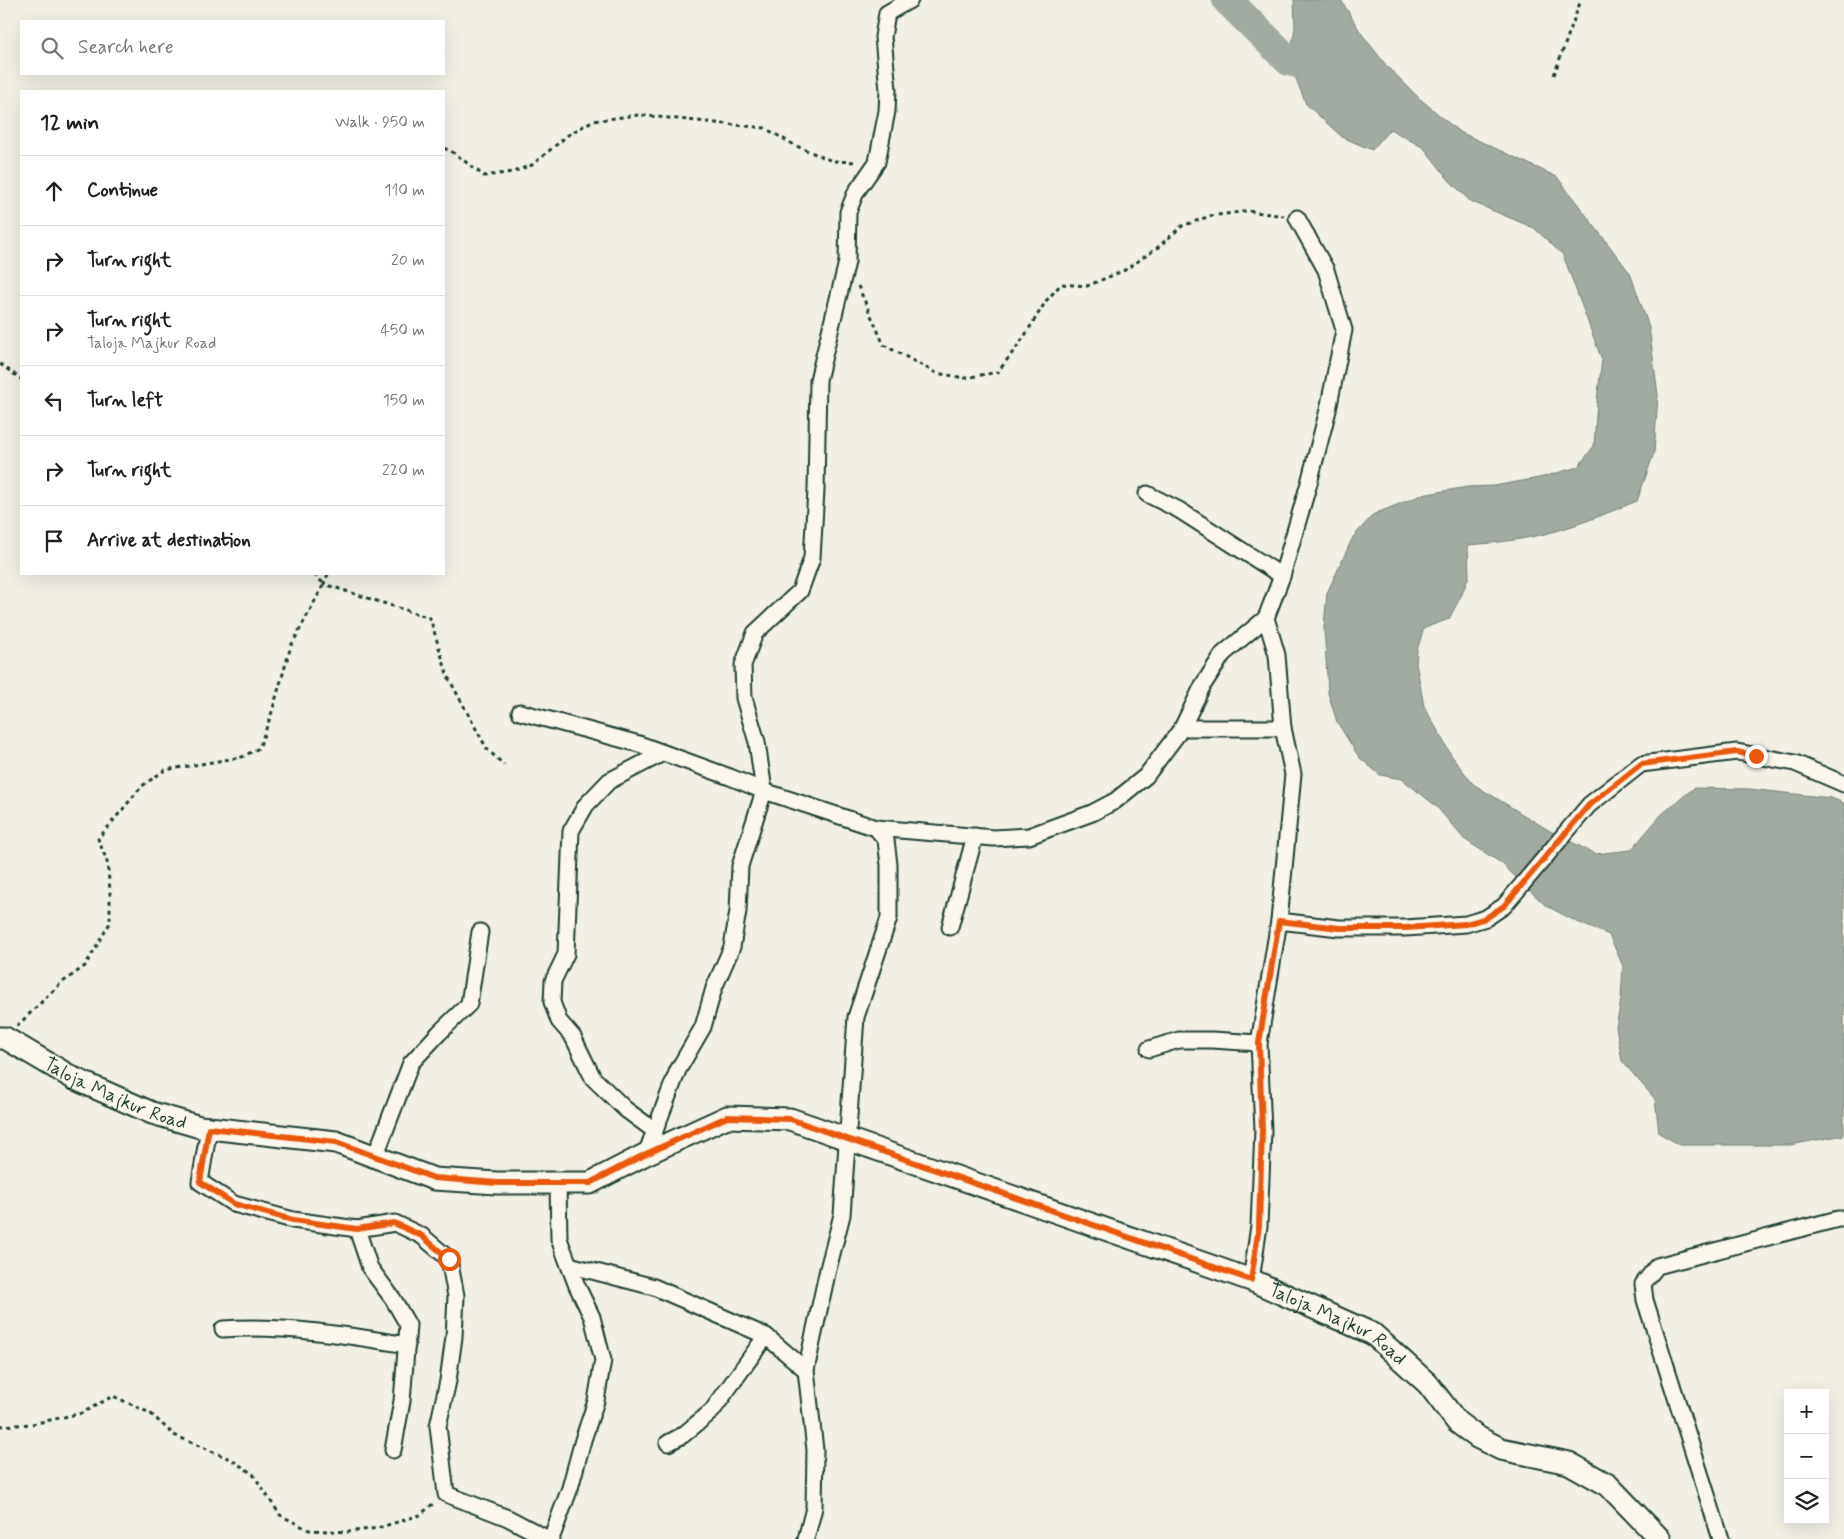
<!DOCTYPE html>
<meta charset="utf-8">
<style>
body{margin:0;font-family:Mynerve,sans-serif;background:#f6f6f6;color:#202124}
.controls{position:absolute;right:15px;bottom:15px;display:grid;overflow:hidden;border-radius:0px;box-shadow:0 5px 20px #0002}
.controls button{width:45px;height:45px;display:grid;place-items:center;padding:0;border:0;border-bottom:1px solid #e0e0e0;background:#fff;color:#202124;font:25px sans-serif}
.stop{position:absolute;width:15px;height:15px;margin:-11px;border:4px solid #ea580c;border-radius:50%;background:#fff}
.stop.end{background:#ea580c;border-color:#fff;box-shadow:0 1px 5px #0008}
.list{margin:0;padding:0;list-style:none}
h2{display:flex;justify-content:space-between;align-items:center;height:65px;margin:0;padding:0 20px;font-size:21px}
h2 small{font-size:16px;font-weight:400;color:#757577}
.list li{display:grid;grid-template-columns:32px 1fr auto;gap:15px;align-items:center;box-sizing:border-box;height:70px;padding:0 20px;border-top:1px solid #e0e0e0}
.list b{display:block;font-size:19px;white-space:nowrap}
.list p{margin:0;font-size:16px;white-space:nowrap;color:#757577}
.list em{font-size:16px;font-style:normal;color:#757577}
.icon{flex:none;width:28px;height:28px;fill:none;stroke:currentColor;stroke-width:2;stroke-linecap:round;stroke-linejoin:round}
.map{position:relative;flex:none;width:1844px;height:1539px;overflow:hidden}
.search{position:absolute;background:#fff;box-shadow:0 5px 20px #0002;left:20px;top:20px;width:425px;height:55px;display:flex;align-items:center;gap:12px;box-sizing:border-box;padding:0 18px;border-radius:0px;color:#757577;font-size:19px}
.panel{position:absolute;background:#fff;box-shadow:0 5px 20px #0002;left:20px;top:90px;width:425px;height:485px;border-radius:0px}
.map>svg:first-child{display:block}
.water{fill:#a2aba1;stroke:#6e7f75}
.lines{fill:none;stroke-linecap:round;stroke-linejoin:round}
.river{stroke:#a2aba1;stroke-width:30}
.street-casing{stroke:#1f3d34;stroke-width:19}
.secondary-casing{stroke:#1f3d34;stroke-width:25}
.path{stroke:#1f3d34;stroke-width:3;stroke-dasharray:4 4;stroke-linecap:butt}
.street{stroke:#fbf7ec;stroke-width:15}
.secondary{stroke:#fbf7ec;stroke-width:21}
.route{stroke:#ea580c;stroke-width:6}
.labels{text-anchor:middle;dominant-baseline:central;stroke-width:4.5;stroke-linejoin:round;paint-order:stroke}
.street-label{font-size:19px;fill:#1f3d34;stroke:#fbf7ec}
</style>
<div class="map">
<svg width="1844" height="1539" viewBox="0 0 1844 1539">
<rect width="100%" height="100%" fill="#f2f0e5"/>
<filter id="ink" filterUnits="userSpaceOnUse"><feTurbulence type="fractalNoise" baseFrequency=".02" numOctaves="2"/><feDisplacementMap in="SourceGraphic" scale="10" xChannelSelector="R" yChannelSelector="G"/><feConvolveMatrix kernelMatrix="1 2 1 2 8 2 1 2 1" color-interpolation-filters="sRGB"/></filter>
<g filter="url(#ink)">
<path class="water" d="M 1294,0 L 1341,0 L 1361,33 L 1386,65 L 1419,98 L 1458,131 L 1557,177 L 1630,273 L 1649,327 L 1658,395 L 1654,453 L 1637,501 C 1610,512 1584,523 1556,531 C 1528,539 1497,543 1468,545 L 1469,576 L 1462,594 L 1449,619 L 1424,628 L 1417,650 L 1416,663 L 1424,706 L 1451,755 L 1473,784 L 1550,831 L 1595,854 L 1631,850 L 1662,814 L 1694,788 L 1749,789 L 1831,798 L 1844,803 L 1844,1135 L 1790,1145 L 1680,1145 L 1659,1133 L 1655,1099 L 1622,1061 L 1616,1027 L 1621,1000 L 1623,966 L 1609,935 L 1577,922 L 1545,905 L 1501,863 L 1464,839 L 1436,806 L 1402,779 L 1380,775 L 1359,757 L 1337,722 L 1328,693 L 1324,626 L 1327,593 L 1353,537 L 1374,514 L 1422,495 L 1467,487 L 1494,486 L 1539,478 L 1578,467 L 1594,446 L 1597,401 L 1602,360 L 1563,255 L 1534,228 L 1470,201 L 1449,180 L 1424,148 L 1390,129 L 1372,150 L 1342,137 L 1306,104 L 1289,61 L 1295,28 Z"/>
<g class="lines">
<polyline class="river" points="1227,0 1289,61 1330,70"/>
<g class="street-casing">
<g id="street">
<polyline points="1147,494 1179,510 1282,576"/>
<polyline points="520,712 639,744 730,777 764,791 876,828 886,840 889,865 889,918 856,1017 842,1215 828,1269 806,1370 815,1450 814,1508 806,1539"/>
<polyline points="1182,728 1203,685 1223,654 1266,618"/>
<polyline points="1283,728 1277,655 1266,618 1282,576 1309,483 1328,410 1344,330 1326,270 1297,218"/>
<polyline points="876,828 994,838 1029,836 1092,813 1115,801 1146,776 1182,728 1283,728 1293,774 1279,921 1259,1043 1263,1130 1259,1226 1251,1280"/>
<polyline points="1279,921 1339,928 1405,928 1466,924 1486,918 1504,906 1589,805 1641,764 1737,752 1795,763 1844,784"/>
<polyline points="950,927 975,836"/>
<polyline points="1149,1049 1179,1040 1212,1040 1259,1043"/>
<polyline points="209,1128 200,1182 234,1204 293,1220 357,1229 395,1223 422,1236 449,1259 456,1296 454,1337 448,1381 438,1426 446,1494 508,1518 548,1539"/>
<polyline points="655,1131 625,1109 593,1078 573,1037 559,1021 552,1002 553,981 566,954 571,831 586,805 609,781 663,753"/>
<polyline points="646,1154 678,1070 703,1027 714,988 732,947 738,911 740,866 764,791 757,742 744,698 743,665 755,633 800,591 812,558 816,490 818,380 847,262 848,212 856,192 877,162 887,111 888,90 883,37 887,13 910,0"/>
<polyline points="375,1157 411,1063 439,1033 469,1004 480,932"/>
<polyline points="357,1229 370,1268 393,1299 408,1325 402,1401 393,1450"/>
<polyline points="569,1265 654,1287 766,1336"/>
<path d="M 223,1329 C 284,1325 347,1335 407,1345"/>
<polyline points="668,1443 683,1435 712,1411 766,1336 806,1370"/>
<polyline points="551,1539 570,1488 583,1440 596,1401 603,1360 592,1317 577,1286 559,1239 558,1183"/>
<polyline points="1721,1539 1645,1300 1643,1284 1657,1266 1838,1219 1844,1219"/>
</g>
</g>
<g class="secondary-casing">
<g id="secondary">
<path id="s1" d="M 0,1038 L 5,1038 L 73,1078 L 152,1113 L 200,1127 L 336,1142 L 434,1179 L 497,1183 L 590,1183 L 646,1154 L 727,1117 L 790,1119 L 1251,1280 L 1373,1334 L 1428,1384 L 1457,1422 L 1477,1437 L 1501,1449 L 1569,1463 L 1608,1485 L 1660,1539"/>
</g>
</g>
<g class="path">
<polyline points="1554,75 1581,0"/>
<polyline points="444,148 454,153 484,176 513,172 532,165 568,135 592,121 639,115 765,128 794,145 832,161 858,162"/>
<polyline points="858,286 884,345 936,373 965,378 998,372 1024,337 1046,301 1061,284 1087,286 1125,270 1157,248 1182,226 1210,216 1248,211 1284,216"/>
<polyline points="0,364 21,379"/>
<polyline points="328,574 324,584 430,618 448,677 487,749 504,765"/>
<polyline points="17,1026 60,984 85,966 110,923 110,890 107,861 98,839 142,786 165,770 242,757 259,748 271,715 291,646 324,584 314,574"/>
<polyline points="0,1426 32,1424 82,1413 113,1396 150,1413 174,1435 230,1459 253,1474 280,1515 309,1530 348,1532 378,1528 420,1515 435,1502"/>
</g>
<use href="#street" class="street"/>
<use href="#secondary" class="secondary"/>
</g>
</g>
<g class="lines" filter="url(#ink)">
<polyline class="route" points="449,1259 422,1236 394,1223 357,1229 293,1220 234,1204 200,1182 209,1128 336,1142 434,1178 497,1183 590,1183 646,1154 727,1117 790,1119 1251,1280 1259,1226 1262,1130 1259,1043 1279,921 1339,928 1405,928 1466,924 1486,918 1504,906 1589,805 1641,764 1737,752 1756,756"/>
</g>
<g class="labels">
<g class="street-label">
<text stroke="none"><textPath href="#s1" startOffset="129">Taloja Majkur Road</textPath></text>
<text stroke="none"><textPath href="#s1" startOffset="1419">Taloja Majkur Road</textPath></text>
</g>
</g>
</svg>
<div class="controls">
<button>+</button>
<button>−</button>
<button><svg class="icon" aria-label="layers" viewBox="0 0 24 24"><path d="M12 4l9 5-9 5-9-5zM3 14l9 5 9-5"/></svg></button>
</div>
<div class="stop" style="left:449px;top:1259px"></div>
<div class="stop end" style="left:1756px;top:756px"></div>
<div class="search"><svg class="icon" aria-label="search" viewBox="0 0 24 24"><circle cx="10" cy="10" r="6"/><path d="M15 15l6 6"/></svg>Search here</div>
<section class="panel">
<h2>12 min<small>Walk · 950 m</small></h2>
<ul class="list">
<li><svg class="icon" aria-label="ahead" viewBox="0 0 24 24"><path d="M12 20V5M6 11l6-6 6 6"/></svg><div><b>Continue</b></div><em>110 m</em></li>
<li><svg class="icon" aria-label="right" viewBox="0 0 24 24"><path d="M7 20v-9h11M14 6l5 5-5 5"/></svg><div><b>Turn right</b></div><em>20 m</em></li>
<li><svg class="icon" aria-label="right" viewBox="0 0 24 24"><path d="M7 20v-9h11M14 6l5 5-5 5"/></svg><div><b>Turn right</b><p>Taloja Majkur Road</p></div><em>450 m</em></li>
<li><svg class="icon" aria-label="left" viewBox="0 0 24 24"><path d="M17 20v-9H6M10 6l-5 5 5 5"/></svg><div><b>Turn left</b></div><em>150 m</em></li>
<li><svg class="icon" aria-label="right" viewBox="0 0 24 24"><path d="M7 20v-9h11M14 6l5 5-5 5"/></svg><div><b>Turn right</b></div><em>220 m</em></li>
<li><svg class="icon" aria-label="arrive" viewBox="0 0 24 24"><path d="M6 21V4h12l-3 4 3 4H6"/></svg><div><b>Arrive at destination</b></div></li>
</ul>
</section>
</div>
